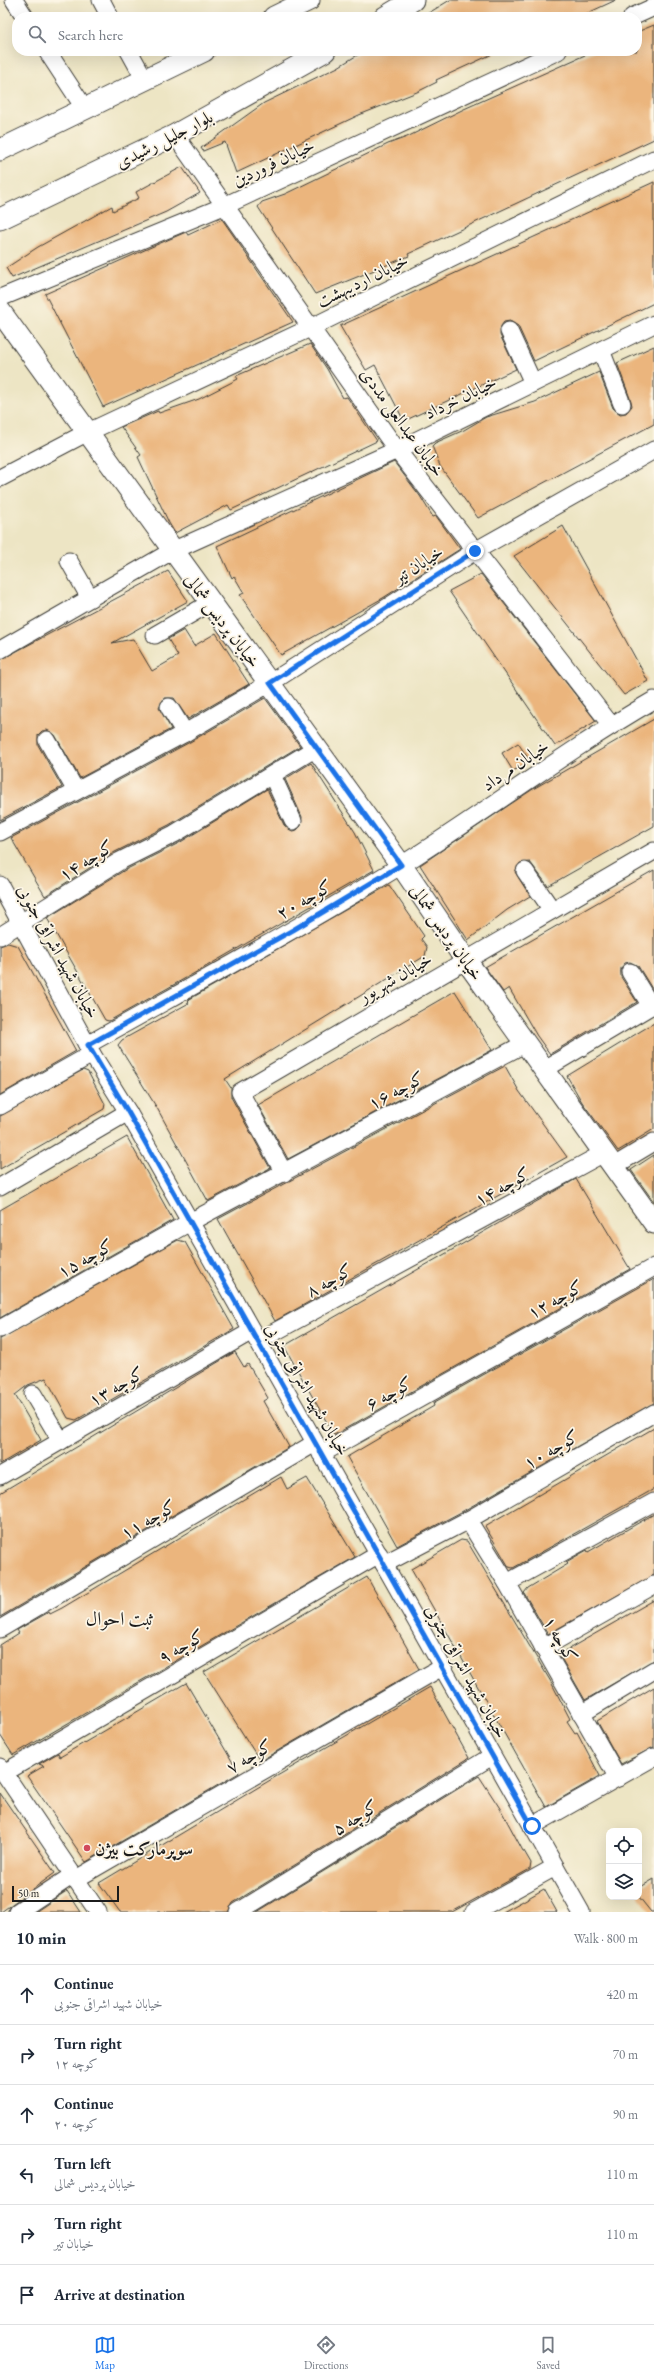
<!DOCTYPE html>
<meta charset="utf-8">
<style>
body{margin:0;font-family:"EB Garamond",Amiri,serif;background:#f6f6f7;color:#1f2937}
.controls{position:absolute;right:12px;bottom:12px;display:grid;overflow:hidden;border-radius:8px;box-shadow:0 4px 16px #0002}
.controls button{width:36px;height:36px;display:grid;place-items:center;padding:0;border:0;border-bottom:1px solid #e0e1e3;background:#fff;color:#1f2937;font:20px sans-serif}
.scale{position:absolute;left:12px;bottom:10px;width:107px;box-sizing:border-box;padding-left:4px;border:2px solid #1c1c1c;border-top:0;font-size:11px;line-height:14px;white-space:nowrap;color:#1c1c1c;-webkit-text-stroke:3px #fcf5e5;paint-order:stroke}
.stop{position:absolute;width:12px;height:12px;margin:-9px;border:3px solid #1a73e8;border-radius:50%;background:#fff}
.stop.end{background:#1a73e8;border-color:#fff;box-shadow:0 1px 4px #0008}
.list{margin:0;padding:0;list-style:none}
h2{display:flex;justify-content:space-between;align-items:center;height:52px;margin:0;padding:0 16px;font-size:17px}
h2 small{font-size:13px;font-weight:400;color:#747a83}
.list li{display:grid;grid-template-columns:26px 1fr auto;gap:12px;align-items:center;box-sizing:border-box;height:60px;padding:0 16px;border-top:1px solid #e0e1e3}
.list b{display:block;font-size:15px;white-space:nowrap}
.list p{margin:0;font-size:13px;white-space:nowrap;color:#747a83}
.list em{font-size:13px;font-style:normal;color:#747a83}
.icon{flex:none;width:22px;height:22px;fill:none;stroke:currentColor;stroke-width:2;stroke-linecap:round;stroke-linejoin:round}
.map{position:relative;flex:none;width:654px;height:1912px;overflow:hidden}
.search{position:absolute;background:#fff;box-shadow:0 4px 16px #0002;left:12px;right:12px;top:12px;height:44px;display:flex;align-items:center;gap:10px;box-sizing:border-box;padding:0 14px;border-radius:16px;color:#747a83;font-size:15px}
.sheet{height:412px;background:#fff}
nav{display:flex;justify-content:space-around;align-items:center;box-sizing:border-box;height:56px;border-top:1px solid #e0e1e3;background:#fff;font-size:11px;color:#747a83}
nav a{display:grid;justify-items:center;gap:2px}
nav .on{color:#1a73e8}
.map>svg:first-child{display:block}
.building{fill:#ebb57d}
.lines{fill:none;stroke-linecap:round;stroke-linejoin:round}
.minor-casing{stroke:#3b3a35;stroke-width:19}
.tertiary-casing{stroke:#3b3a35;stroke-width:23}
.minor{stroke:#fff;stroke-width:17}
.tertiary{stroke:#fff;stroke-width:21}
.route{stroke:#1a73e8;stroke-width:5}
.poi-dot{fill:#d1495b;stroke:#fcf5e5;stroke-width:1.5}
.labels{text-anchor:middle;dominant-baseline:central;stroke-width:3.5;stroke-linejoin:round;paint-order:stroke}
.street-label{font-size:18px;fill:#1c1c1c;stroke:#fcf5e5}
.poi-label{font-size:18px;font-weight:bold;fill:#1c1c1c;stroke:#fcf5e5;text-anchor:start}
.neighbourhood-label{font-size:19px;fill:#1c1c1c;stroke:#fcf5e5}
</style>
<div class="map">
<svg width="654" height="1912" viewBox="0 0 654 1912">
<rect width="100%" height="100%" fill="#fcf5e5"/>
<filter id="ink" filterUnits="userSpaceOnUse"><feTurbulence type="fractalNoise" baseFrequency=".025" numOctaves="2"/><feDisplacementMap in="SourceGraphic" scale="8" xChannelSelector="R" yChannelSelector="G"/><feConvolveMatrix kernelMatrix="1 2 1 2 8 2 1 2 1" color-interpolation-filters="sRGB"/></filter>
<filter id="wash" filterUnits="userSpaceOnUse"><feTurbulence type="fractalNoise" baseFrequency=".012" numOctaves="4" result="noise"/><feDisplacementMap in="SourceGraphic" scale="16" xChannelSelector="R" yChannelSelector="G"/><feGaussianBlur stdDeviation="0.9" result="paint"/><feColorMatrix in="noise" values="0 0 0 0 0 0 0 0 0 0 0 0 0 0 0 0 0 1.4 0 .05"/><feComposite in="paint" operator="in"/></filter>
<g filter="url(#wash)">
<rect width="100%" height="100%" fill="#ede5c4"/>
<g id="blocks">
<g class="building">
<polygon points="450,0 616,0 579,17 422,17"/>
<polygon points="654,25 654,139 408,254 409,256 315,294 258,207 262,202 285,194 388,144 407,137 464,109 594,51 637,51 637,32"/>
<polygon points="364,51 499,51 436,80 437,82 417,92 359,115 236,173 225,142 203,151 201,148 264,103 338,67"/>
<polygon points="182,167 200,193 166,212 12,278 6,268 38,247 112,206 113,211 139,198 136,192"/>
<polygon points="654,182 654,303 534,361 518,326 510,321 504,322 501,326 500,335 516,369 404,421 375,365 366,370 340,326"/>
<polygon points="222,219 293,322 103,407 45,294 156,245 186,232 188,235"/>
<polygon points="310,344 327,369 343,398 347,397 377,441 231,510 228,505 175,533 169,523 146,474 138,457 141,455 121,427 158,411 159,413 199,399 238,379 236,376"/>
<polygon points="654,346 654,424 478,518 440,466 432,446 435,443 464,430 486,417 535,402 599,372 613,408 620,414 626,413 632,406 631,401 617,363"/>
<polygon points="394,462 420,496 433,517 436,516 460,549 383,598 281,655 240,595 244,593 234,576 232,578 217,546"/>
<polygon points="563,526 648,681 624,695 514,556"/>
<polygon points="168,571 188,601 112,643 133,639 152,671 178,656 168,639 184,630 194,646 216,633 249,684 188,719 174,698 164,698 159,708 171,729 80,778 55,735 47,730 42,731 38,735 38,745 62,787 0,820 0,660"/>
<polygon points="481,574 596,721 555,746 449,591"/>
<polygon points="265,698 300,746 169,825 115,852 45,896 11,838 190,742"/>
<polygon points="654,719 654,826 548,886 530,862 520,863 515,872 530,896 507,910 468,940 420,865 533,789"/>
<polygon points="518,743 530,761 513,771 502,753"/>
<polygon points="311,763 355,832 374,870 200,970 109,1021 105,1020 47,918 125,870 179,843 267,789 284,825 292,831 297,830 301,826 302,817 285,779"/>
<polygon points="654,870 654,992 638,966 630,962 625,963 621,968 621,977 637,1002 550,1054 537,1036 509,988 503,992 485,967"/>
<polygon points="389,885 424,936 421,939 427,947 425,956 225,1079 231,1088 231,1097 270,1168 208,1201 157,1108 118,1045 122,1040 189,1003 188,1000"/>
<polygon points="8,943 18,946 76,1051 0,1095 0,946"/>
<polygon points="455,991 492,1050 288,1159 258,1105"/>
<polygon points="654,1023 654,1129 618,1151 582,1102 567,1076"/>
<polygon points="505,1066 519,1091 567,1157 275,1321 218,1219"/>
<polygon points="83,1070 88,1072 105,1104 104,1109 0,1169 0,1116"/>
<polygon points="127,1137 173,1220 0,1318 0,1210"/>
<polygon points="654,1155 654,1202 631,1170"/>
<polygon points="576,1179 630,1269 334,1435 284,1346"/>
<polygon points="178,1240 185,1242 234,1329 76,1420 68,1418 46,1378 28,1385 15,1395 41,1440 0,1464 0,1339"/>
<polygon points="654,1279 654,1403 463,1511 397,1546 347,1457 434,1406 433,1403"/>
<polygon points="235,1352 244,1367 248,1364 268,1398 263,1401 289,1447 0,1617 0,1493"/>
<polygon points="654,1428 654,1489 513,1568 509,1567 485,1526"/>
<polygon points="281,1477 287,1489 307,1478 355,1557 13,1755 0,1735 0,1645 19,1633 17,1630 49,1612 50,1614 62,1608"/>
<polygon points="654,1514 654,1575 548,1634 524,1593 528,1588 568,1564 566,1562 587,1550 588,1552"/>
<polygon points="461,1540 467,1541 551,1682 570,1719 567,1721 575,1733 577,1732 600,1776 546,1807 411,1569"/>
<polygon points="367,1577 419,1669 260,1761 204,1672"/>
<polygon points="654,1600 654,1660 585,1700 561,1658 565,1651"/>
<polygon points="186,1683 239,1773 86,1862 27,1776 44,1766 39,1764 58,1753 60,1757"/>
<polygon points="430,1687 469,1758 233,1903 228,1912 120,1912 99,1883 277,1776"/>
<polygon points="654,1687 654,1747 621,1764 597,1721"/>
<polygon points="479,1776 501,1810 523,1851 524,1851 531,1863 530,1869 452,1912 257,1912"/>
<polygon points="0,1793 55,1873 1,1912 0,1912"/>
<polygon points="654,1879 654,1912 651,1912 639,1897 639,1888"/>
<polygon points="544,1889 557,1912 503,1912 523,1901"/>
<polygon points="67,1891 81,1912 35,1912 65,1892"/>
</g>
</g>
</g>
<g filter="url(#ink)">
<use href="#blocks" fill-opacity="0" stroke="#3b3a35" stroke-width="1"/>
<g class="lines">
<g class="minor-casing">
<g id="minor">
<polyline points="14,0 25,17"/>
<polyline points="101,0 110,17"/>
<polyline points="632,17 654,7"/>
<polyline points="47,51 85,109"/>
<polyline points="129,51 145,80"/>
<polyline points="175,135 397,450 611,725"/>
<polyline points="0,298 224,206 558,51"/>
<polyline points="509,331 533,383"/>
<polyline points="601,350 622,404"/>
<polyline points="0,478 86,433 310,328 654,159"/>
<polyline points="69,561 90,598"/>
<polyline points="155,635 210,603"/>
<polyline points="0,650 172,551 397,450 654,324"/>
<polyline points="169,707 185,733"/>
<polyline points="47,740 76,791"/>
<polyline points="272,775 293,821"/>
<polyline points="0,832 185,733 270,683 475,551 654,450"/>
<polyline points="525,871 552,910"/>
<polyline points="0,885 92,1054 128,1112 581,1912"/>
<polyline points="0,936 120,861 174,834 316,748"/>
<polyline points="630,972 651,1006"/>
<path d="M 87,1045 C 192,986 298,929 400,866 C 486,812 566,751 654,700"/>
<polyline points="545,1069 654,1004"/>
<polyline points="0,1106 92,1054"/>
<polyline points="614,1166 654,1142"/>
<polyline points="284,1173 240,1092 654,851"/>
<polyline points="0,1187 128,1112"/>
<polyline points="0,1329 190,1222 526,1043"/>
<polyline points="258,1341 604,1153"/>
<polyline points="33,1394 61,1441"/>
<polyline points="321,1454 654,1267"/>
<polyline points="0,1476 252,1331"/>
<polyline points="468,1520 507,1583 618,1778"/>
<polyline points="384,1564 468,1520 654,1413"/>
<polyline points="507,1583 654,1502"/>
<polyline points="0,1629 315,1443"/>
<polyline points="543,1648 654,1585"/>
<polyline points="581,1714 654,1670"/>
<polyline points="0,1767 98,1912"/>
<polyline points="4,1773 379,1554"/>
<polyline points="532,1826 654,1757"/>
<polyline points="76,1879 442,1667"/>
<polyline points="17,1912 73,1875"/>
<polyline points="238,1912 492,1756"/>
<polyline points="474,1912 555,1867"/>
</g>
</g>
<g class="tertiary-casing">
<g id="tertiary">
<polyline points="274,17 309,0"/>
<polyline points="385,17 413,0"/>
<polyline points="0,150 204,51"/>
<polyline points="0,219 175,135 325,51"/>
<polyline points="0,311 401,865 465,959 654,1223"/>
</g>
</g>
<use href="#minor" class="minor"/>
<use href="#tertiary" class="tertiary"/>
</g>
</g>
<g class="lines" filter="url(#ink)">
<polyline class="route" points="475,551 270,683 401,865 293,930 88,1045 128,1112 532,1826"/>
</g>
<circle class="poi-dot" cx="87" cy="1848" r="4"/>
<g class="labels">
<g class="street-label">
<text transform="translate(164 139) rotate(-27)">بلوار جلیل رشیدی</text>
<text transform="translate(273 162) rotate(-25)">خیابان فروردین</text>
<text transform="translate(362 280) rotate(-26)">خیابان اردیبهشت</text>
<text transform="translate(460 397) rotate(-26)">خیابان خرداد</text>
<text transform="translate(403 422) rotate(54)">خیابان عبدالعلی مددی</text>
<text transform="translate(418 564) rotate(-33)">خیابان تیر</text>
<text transform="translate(223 620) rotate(53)">خیابان پردیس شمالی</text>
<text transform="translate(515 765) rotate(-34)">خیابان مرداد</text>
<text transform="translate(86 860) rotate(-32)">کوچه ۱۴</text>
<text transform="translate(304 899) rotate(-30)">کوچه ۲۰</text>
<text transform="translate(447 932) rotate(55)">خیابان پردیس شمالی</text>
<text transform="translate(59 951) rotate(61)">خیابان شهید اشراقی جنوبی</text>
<text transform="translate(395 977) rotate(-30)">خیابان شهریور</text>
<text transform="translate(396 1090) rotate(-28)">کوچه ۱۶</text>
<text transform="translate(502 1186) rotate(-29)">کوچه ۱۴</text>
<text transform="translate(85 1258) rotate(-29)">کوچه ۱۵</text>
<text transform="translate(329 1280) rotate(-29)">کوچه ۸</text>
<text transform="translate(555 1299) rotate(-29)">کوچه ۱۲</text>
<text transform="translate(116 1386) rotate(-30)">کوچه ۱۳</text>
<text transform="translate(308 1389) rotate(60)">خیابان شهید اشراقی جنوبی</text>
<text transform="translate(389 1393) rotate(-29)">کوچه ۶</text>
<text transform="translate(551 1449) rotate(-30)">کوچه ۱۰</text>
<text transform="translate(148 1519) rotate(-30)">کوچه ۱۱</text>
<text transform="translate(561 1639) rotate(60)">کوچه ۱</text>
<text transform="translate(181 1646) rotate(-30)">کوچه ۹</text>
<text transform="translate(467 1671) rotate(61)">خیابان شهید اشراقی جنوبی</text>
<text transform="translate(249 1756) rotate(-30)">کوچه ۷</text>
<text transform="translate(355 1817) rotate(-32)">کوچه ۵</text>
</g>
<g class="poi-label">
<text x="95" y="1848">سوپرمارکت بیژن</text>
</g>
<g class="neighbourhood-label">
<text x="120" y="1618">ثبت احوال</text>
</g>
</g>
</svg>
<div class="controls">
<button><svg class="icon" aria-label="locate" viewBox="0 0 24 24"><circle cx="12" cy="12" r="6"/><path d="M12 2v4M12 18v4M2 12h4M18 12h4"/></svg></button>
<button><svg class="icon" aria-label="layers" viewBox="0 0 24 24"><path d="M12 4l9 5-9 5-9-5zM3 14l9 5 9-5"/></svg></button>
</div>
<div class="scale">50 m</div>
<div class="stop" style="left:532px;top:1826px"></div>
<div class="stop end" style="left:475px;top:551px"></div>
<div class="search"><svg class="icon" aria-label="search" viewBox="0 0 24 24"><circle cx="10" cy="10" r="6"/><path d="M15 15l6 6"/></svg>Search here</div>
</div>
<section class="sheet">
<h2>10 min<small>Walk · 800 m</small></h2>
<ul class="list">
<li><svg class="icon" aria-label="ahead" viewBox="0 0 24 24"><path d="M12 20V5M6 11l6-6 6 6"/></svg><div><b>Continue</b><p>خیابان شهید اشراقی جنوبی</p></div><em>420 m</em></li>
<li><svg class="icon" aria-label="right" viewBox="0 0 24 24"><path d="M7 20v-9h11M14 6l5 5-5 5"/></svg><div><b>Turn right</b><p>کوچه ۱۲</p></div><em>70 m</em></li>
<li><svg class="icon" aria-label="ahead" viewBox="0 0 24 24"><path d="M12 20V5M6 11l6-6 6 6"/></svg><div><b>Continue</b><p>کوچه ۲۰</p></div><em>90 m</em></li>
<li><svg class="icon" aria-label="left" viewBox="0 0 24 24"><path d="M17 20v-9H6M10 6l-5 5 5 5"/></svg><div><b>Turn left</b><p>خیابان پردیس شمالی</p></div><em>110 m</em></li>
<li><svg class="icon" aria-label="right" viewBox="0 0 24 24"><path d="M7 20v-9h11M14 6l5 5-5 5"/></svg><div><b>Turn right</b><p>خیابان تیر</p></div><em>110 m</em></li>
<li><svg class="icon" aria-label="arrive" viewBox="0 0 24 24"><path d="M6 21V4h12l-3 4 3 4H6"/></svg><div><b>Arrive at destination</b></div></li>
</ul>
</section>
<nav>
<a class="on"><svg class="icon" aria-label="map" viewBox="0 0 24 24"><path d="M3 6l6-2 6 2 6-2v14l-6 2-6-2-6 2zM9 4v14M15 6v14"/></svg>Map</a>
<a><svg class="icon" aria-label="directions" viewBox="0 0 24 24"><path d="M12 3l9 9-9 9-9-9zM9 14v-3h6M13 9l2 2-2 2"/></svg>Directions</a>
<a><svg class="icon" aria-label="saved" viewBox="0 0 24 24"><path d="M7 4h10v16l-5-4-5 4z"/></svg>Saved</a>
</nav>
